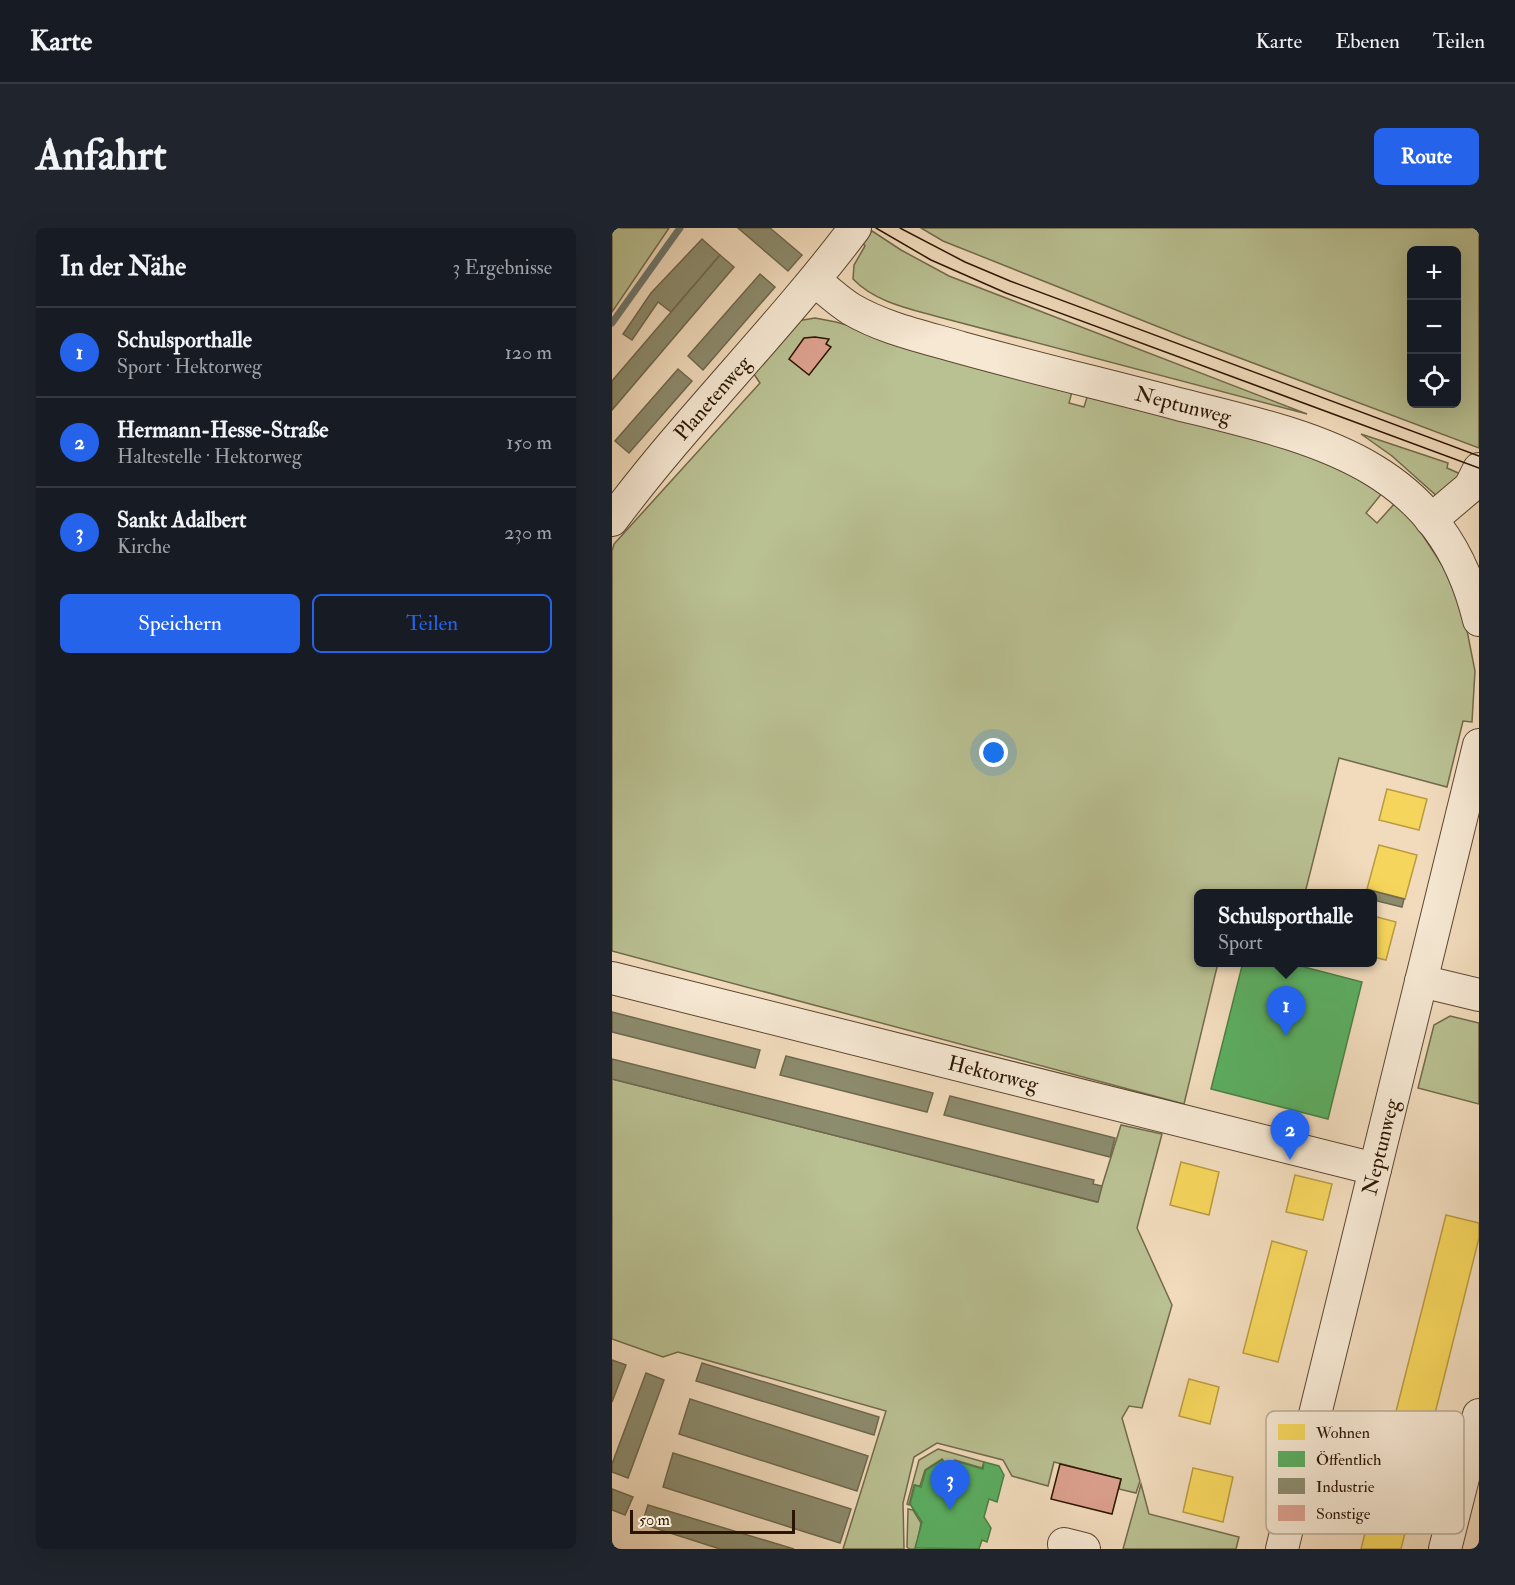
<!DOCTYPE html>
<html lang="de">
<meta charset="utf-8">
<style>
body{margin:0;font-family:"IM FELL Double Pica",serif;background:#20242c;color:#f1f3f6}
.controls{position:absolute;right:18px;top:18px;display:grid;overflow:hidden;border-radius:9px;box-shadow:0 6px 24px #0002}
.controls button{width:54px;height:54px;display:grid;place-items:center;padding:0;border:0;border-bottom:2px solid #363941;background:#171b24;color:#f1f3f6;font:30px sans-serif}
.scale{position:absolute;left:18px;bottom:15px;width:165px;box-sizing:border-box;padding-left:6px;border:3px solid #2b1501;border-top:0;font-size:16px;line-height:21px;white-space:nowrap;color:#2b1501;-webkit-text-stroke:4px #f6e8d3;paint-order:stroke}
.you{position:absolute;left:382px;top:525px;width:21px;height:21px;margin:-15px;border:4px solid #fff;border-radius:50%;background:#1a73e8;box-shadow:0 0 0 9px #1a73e833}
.badge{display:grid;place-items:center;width:39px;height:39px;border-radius:50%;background:#2563eb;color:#fff;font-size:20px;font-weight:700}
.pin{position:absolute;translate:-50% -50px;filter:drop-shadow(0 2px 3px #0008)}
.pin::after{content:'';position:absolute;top:32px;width:21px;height:18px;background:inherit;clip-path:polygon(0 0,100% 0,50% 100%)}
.popup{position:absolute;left:582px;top:661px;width:183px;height:78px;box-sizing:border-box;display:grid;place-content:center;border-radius:9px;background:#171b24;filter:drop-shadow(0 2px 4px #0005);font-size:20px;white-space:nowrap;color:#9ea1a6}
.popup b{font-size:22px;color:#f1f3f6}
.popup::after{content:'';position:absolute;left:50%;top:100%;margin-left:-12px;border:12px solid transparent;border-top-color:#171b24}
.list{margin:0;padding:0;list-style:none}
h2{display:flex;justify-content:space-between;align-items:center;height:78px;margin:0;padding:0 24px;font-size:26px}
h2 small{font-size:20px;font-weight:400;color:#9ea1a6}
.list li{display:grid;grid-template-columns:39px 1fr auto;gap:18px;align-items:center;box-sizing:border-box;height:90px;padding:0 24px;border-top:2px solid #363941}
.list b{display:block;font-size:22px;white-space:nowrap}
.list p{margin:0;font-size:20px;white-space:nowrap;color:#9ea1a6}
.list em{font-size:20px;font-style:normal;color:#9ea1a6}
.actions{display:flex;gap:12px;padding:18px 24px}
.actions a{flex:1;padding:14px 0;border:2px solid #2563eb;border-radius:9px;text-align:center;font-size:21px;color:#2563eb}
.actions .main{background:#2563eb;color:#fff}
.icon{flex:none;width:33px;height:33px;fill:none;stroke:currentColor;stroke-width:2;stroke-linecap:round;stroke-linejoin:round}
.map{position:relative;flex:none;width:867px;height:1321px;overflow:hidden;border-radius:9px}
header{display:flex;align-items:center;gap:36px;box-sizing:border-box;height:84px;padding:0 30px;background:#171b24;border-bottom:2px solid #363941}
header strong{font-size:28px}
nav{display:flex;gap:33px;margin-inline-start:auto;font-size:21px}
.intro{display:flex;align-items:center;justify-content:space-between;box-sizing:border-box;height:144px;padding:0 36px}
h1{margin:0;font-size:42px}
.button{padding:15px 27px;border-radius:9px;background:#2563eb;color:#fff;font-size:21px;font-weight:700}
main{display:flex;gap:36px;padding:0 36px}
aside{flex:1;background:#171b24;border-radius:9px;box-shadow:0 6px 24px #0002}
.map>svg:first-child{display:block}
.green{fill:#b9c092;stroke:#726a4a;stroke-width:1.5;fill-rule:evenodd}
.homes{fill:#f6d55c;stroke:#b99b41;stroke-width:1.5}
.public{fill:#5aae61;stroke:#4c8044;stroke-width:1.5}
.industry{fill:#8c8c6e;stroke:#6f684d;stroke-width:1.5}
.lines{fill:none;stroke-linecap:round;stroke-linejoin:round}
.stream{stroke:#6f786e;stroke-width:7}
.building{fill:#dca18e;stroke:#2b1501;stroke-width:1.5}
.minor-casing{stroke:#5c4630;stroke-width:34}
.minor{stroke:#f6e8d3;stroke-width:32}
.tram{stroke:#2b1501;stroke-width:1.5}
.labels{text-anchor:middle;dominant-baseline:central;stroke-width:6;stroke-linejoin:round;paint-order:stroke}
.street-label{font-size:21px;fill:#2b1501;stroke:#f6e8d3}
.key{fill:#f6e8d3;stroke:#b9a994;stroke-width:1.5}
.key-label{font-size:16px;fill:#2b1501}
</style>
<header>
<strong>Karte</strong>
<nav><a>Karte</a><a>Ebenen</a><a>Teilen</a></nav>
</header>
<div class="intro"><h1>Anfahrt</h1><a class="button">Route</a></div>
<main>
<aside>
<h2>In der Nähe<small>3 Ergebnisse</small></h2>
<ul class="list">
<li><span class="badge">1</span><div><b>Schulsporthalle</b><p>Sport · Hektorweg</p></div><em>120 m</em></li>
<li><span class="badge">2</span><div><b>Hermann-Hesse-Straße</b><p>Haltestelle · Hektorweg</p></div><em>150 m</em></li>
<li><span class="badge">3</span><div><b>Sankt Adalbert</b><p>Kirche</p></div><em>230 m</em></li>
</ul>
<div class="actions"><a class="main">Speichern</a><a>Teilen</a></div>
</aside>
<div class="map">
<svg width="867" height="1321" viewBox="0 0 867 1321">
<rect width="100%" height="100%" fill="#f1dbbc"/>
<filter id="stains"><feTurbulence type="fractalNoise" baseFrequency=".00333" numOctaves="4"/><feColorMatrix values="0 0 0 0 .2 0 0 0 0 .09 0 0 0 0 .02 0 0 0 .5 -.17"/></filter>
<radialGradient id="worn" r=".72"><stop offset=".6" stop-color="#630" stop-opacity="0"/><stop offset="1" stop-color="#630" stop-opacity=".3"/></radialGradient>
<g class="green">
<polygon points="0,0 57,0 0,84"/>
<path d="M 309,0 L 867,0 L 867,220 L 572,109 L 331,13 ZM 800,22 L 844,22 L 844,176 L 800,176 Z"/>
<path d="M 260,3 L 289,22 L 337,48 L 695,186 L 323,88 C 294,80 262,73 241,51 L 242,37 L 253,18 L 251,15 Z"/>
<polygon points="203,90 224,94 461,160 457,175 472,179 477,163 680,215 771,264 754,285 765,295 784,274 806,300 834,343 850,377 863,443 860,494 851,493 835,559 727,530 693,665 587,666 587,734 606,735 572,876 0,723 0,323 2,316 148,155 137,139 185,93"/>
<polygon points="749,206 836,235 835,240 853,248 827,270 780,228"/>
<polygon points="838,788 867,795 867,876 806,860 822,797"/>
<polygon points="0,851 485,974 509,897 550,906 525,1000 560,1077 530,1180 517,1178 510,1190 528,1253 524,1265 507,1261 509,1251 442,1234 436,1258 400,1248 391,1232 325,1215 302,1229 291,1275 292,1321 231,1321 274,1183 66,1124 51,1129 0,1111"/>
<polygon points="326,1221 372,1234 370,1240 343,1232 335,1237 330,1231 313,1242 308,1258 302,1257 297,1277 295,1276 307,1232"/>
<polygon points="529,1256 537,1286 627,1309 624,1321 511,1321"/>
<polygon points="296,1281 301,1282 309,1295 304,1321 297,1321 295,1319"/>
</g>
<g class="homes">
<polygon points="775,561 815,571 807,602 767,592"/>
<polygon points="767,617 805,627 793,671 755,661"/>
<polygon points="761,688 784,694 774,732 761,729"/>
<polygon points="569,934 607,944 597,987 558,977"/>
<polygon points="683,947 720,956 711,992 674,984"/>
<polygon points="834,987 867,995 867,1010 789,1321 749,1321"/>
<polygon points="660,1013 695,1023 666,1134 631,1125"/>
<polygon points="577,1151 607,1159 598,1196 567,1188"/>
<polygon points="581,1240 621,1249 611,1294 571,1284"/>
</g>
<g class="public">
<polygon points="631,734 673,734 750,754 716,891 599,861"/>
<polygon points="330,1232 335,1238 343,1233 371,1241 372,1234 387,1238 392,1247 385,1274 377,1271 372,1289 379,1300 375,1314 370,1312 367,1321 303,1320 310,1294 298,1276 303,1257 309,1259 314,1242"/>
</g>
<g class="industry">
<polygon points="126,0 158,0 190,27 176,43"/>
<polygon points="90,11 108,27 59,84 46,74 20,112 11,106 39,65"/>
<polygon points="108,27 122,39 0,182 0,153"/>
<polygon points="148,46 163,59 91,142 76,128"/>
<polygon points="66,141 80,153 17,225 3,213"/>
<polygon points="761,663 792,671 790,679 761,672"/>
<polygon points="0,784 148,822 143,840 0,804"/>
<polygon points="174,828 321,865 315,884 168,847"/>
<polygon points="0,831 482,952 481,956 490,958 486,974 0,851"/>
<polygon points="338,868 503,910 498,929 332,887"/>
<polygon points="0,1132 14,1137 0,1174"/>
<polygon points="90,1135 267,1189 262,1207 84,1153"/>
<polygon points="34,1145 52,1152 16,1250 0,1244 0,1236"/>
<polygon points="78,1171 256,1228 245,1263 67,1206"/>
<polygon points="61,1225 239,1281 228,1315 51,1259"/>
<polygon points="0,1261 21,1269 13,1287 0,1282"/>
<polygon points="36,1277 182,1321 108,1321 30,1296"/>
</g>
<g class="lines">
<polyline class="stream" points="0,95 68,0"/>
</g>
<g class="building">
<polygon points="203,109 217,111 214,116 219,119 197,147 177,131 192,110"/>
<polygon points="448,1236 509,1251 500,1286 439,1271"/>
</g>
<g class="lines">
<g class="minor-casing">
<g id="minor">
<path id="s1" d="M 203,53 C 215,62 226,73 239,81 C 273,101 313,109 350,120 C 422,140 494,157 566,176 C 703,210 829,234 867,392"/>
<path id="s2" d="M 0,292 C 76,190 167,101 243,0"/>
<polyline points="819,292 858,259 867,241"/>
<path id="s3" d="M 0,750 L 763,941"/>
<polyline points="809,753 867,767"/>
<polyline points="452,1316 472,1321"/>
<path id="s4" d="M 670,1321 L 867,517"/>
<polyline points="833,1321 867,1187"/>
</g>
</g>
<use href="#minor" class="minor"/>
<g class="tram">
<polyline points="264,0 319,32 394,65 867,240"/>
<polyline points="288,0 353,34 398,53 867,228"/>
</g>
</g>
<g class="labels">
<g class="street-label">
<text stroke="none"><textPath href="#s2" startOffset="158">Planetenweg</textPath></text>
<text stroke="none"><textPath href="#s1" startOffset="392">Neptunweg</textPath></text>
<text stroke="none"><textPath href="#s3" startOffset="393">Hektorweg</textPath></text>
<text stroke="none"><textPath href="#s4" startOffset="414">Neptunweg</textPath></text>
</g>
</g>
<rect x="654" y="1183" width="198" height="123" rx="9" class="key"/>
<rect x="666" y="1196" width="27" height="16" fill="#f6d55c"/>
<rect x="666" y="1223" width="27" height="16" fill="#5aae61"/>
<rect x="666" y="1250" width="27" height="16" fill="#8c8c6e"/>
<rect x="666" y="1277" width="27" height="16" fill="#dca18e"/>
<g class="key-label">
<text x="704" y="1210">Wohnen</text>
<text x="704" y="1237">Öffentlich</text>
<text x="704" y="1264">Industrie</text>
<text x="704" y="1291">Sonstige</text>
</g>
<rect width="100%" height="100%" filter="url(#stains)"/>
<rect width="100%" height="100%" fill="url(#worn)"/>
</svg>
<div class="controls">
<button>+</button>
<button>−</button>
<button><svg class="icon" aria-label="locate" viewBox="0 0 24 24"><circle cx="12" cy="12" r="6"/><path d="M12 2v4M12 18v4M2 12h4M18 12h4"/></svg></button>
</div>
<div class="scale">50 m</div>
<div class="you"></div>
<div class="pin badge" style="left:674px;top:808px">1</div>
<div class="popup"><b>Schulsporthalle</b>Sport</div>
<div class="pin badge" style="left:678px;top:932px">2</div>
<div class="pin badge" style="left:338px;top:1282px">3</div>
</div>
</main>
